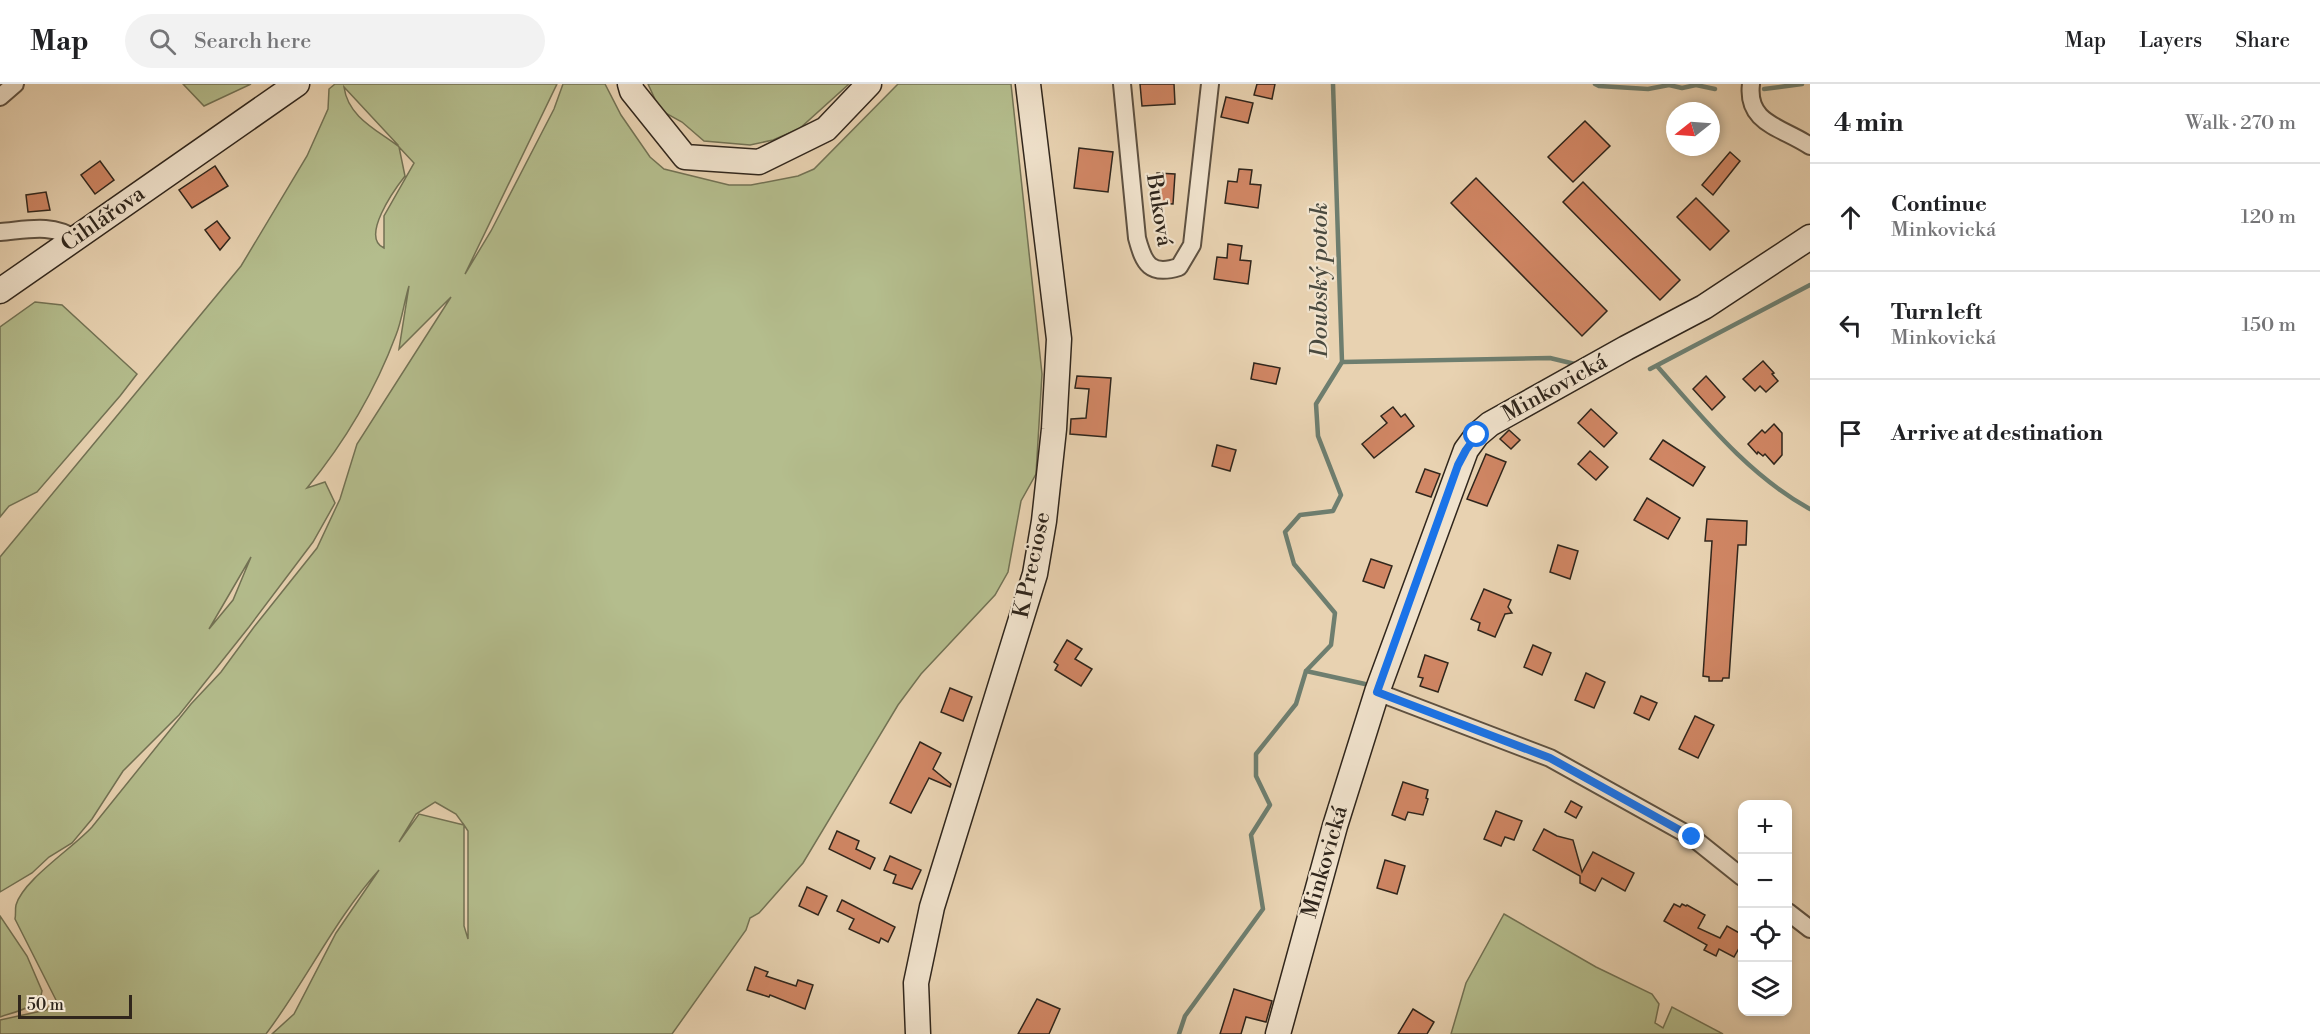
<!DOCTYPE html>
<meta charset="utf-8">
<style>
body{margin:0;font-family:"Libre Bodoni",serif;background:#f2f2f2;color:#202124}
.controls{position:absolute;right:18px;bottom:18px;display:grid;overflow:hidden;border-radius:12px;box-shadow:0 3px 9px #0003}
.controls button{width:54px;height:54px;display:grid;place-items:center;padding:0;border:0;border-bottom:2px solid #e0e0e0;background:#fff;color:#202124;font:30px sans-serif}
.compass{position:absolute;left:1666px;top:18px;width:54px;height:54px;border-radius:50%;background:#fff;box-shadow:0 3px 9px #0003;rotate:253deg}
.scale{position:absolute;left:18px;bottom:15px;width:114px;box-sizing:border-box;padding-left:6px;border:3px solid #30261c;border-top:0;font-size:16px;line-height:21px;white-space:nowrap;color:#30261c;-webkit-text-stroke:4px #f0e2cc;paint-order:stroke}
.stop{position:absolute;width:18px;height:18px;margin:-14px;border:4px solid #1a73e8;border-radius:50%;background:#fff}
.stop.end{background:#1a73e8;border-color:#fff;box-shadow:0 2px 6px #0008}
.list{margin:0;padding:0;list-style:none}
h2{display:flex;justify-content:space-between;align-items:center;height:78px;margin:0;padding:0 24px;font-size:26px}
h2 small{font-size:20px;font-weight:400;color:#757577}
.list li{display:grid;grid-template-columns:39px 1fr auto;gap:18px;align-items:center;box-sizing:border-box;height:108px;padding:0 24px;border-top:2px solid #e0e0e0}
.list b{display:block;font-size:22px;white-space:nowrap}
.list p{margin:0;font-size:20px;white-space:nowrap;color:#757577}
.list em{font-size:20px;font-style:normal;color:#757577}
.icon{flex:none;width:33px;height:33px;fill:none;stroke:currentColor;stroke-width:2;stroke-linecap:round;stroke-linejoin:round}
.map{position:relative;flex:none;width:1810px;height:950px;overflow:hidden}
header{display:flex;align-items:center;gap:36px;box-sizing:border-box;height:84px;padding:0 30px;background:#fff;border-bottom:2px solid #e0e0e0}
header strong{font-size:28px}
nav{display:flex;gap:33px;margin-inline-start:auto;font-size:21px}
.search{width:420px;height:54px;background:#f2f2f2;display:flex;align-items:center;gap:15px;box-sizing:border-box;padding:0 21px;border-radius:33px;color:#757577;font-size:22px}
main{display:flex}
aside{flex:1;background:#fff}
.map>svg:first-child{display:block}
.green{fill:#b4bd8d;stroke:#727254;stroke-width:1.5;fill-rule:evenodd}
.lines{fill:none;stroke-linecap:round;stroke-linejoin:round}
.stream{stroke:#6e7e6f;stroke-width:4.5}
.building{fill:#d08664;stroke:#30261c;stroke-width:1.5}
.street-casing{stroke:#5e5141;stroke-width:20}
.secondary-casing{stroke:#30261c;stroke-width:27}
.street{stroke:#f0e2cc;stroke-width:16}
.secondary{stroke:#f0e2cc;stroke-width:24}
.route{stroke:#1a73e8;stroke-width:8}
.labels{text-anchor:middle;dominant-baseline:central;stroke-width:4.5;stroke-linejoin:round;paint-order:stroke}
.street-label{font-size:22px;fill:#30261c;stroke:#f0e2cc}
.water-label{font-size:24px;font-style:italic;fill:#4a4a3f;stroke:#f0e2cc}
</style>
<header>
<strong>Map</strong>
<div class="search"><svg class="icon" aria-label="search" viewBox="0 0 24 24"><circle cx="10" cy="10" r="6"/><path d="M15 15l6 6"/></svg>Search here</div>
<nav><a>Map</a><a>Layers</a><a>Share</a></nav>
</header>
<main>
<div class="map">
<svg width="1810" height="950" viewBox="0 0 1810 950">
<rect width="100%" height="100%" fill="#e8d2b1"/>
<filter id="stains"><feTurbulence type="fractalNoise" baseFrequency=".00333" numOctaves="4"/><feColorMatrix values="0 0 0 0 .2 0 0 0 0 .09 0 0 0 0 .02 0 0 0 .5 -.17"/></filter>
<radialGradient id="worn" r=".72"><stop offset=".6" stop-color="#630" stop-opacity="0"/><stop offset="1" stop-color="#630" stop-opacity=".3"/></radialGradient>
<g class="green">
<polygon points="183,0 251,0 204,22"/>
<path d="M 335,0 L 557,0 L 465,190 L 491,147 L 554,25 L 563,0 L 605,0 L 621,31 L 650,73 L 664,85 L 729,101 L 751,101 L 798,92 L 814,85 L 898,0 L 1011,0 L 1042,290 L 1036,390 L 1021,417 L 1008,488 L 995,511 L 921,590 L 898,621 L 803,779 L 759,829 L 750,834 L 746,846 L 672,950 L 272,950 L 294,930 L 336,849 L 379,786 C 335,835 306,897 266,950 L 0,950 L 0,936 L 46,926 L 56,916 L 15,835 C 16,831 15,825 16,821 C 23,796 73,764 92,743 L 191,620 L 221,588 L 254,543 L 317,464 L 340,415 L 357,360 L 451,213 L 399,265 L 409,202 C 404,218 402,236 396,251 C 375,307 344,359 307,404 L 325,398 L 335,419 L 313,458 L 249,543 L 179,631 L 123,687 L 92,735 L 72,759 L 49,773 L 32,789 L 0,808 L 0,473 L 241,182 L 307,72 L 328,25 L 329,5 ZM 344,3 L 398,61 L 398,62 C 377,46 348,33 344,3 ZM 399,63 L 414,79 L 384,132 L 384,164 C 360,154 394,106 405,92 ZM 251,473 L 233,516 L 209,545 ZM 435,718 L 456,730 L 464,741 L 419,730 L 399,758 L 416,730 ZM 464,741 L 468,747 L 468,855 L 464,842 Z"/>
<polygon points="648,0 849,0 799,45 773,56 750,61 704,57 682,38 660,26"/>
<polygon points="35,218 62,221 137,290 120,312 37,408 9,422 0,433 0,243"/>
<polygon points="1504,830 1596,883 1652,910 1659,920 1655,939 1663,944 1672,923 1723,950 1451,950 1466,899"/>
<path d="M 0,832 L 27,872 L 42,907 C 41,923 14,928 0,933 Z"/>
</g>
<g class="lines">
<g class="stream">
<polyline points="1595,0 1599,2 1648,5 1669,1 1682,4 1696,1 1715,5"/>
<polyline points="1764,5 1802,0"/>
<polyline points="1342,278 1550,274 1579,281"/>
<path d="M 1657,282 C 1703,334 1748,391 1810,425"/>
<polyline points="1650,285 1810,201"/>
<polyline points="1306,587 1365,600"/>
<polyline points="1179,950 1185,932 1263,825 1251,751 1270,721 1256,692 1256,670 1296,620 1306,587 1331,561 1335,529 1294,480 1285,448 1300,431 1333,427 1341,411 1318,352 1316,320 1342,278 1333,0"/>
</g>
</g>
<g class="building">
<polygon points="1140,0 1174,0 1175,20 1142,22"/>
<polygon points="1257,0 1275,0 1272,15 1254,11"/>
<polygon points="1226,13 1253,19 1248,39 1221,33"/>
<polygon points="1585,37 1610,62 1573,98 1548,73"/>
<polygon points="1079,64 1113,68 1108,108 1074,104"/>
<polygon points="1730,68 1740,77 1713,111 1702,101"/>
<polygon points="100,77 114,96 95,110 81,91"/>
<polygon points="215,82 228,102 192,124 179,106"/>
<polygon points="1239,85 1252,86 1250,100 1261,101 1258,124 1225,119 1228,97 1237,98"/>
<polygon points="1157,89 1175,90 1173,120 1154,119"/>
<polygon points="1476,94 1607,227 1582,252 1451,119"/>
<polygon points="1583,98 1680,196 1660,216 1563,118"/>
<polygon points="46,108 50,126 28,128 26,111"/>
<polygon points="1696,114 1729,147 1710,166 1677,133"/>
<polygon points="217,137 230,154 220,166 205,146"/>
<polygon points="1228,160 1242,162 1240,176 1251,177 1248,200 1214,195 1217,173 1227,174"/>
<polygon points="1763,277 1774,289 1772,290 1778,297 1766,308 1760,302 1755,307 1743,295"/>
<polygon points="1254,279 1280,284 1276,300 1251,295"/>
<polygon points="1077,292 1111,294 1106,353 1070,350 1071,335 1086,334 1089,305 1075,304"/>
<polygon points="1706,292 1725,313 1712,326 1693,305"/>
<polygon points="1393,323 1401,333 1405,330 1414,342 1374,374 1362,360 1387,339 1381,332"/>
<polygon points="1591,325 1617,349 1604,363 1578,339"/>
<polygon points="1774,340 1782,349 1782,371 1774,380 1765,370 1763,372 1758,368 1757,370 1748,360 1762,346 1765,349"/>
<polygon points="1509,346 1520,356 1511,365 1500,355"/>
<polygon points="1663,356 1705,383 1693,402 1650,375"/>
<polygon points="1217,361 1236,366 1230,387 1212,382"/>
<polygon points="1590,367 1608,383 1596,396 1578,380"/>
<polygon points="1486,370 1506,378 1487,422 1467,415"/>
<polygon points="1425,385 1440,390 1431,413 1416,408"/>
<polygon points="1647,414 1680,434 1668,455 1634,436"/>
<polygon points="1707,435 1747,437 1746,461 1738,461 1729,594 1723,594 1722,597 1709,597 1709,593 1703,592 1712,457 1705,457"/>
<polygon points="1558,461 1578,467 1570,495 1550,488"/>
<polygon points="1371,475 1392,482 1384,504 1363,497"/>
<polygon points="1484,505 1511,516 1508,523 1512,529 1505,530 1495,553 1478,546 1480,539 1471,535"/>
<polygon points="1067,556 1082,565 1075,575 1092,585 1081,602 1055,586 1058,581 1054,578"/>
<polygon points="1533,561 1551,569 1542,591 1524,583"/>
<polygon points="1425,571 1448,579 1438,608 1420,602 1423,594 1418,593"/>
<polygon points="1586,589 1605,598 1594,624 1575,616"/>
<polygon points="950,604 972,613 963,637 941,628"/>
<polygon points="1641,612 1657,619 1649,636 1634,629"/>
<polygon points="1695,632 1714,641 1698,674 1679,665"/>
<polygon points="920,658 941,669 933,685 951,700 950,703 929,694 911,729 890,719"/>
<polygon points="1403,698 1428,706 1426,714 1428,715 1423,731 1408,728 1405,736 1392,731"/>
<polygon points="1571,717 1582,723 1576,734 1565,728"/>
<polygon points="1496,727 1522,737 1514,756 1505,753 1501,762 1484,755"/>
<polygon points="1544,745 1557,752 1573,756 1582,788 1593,768 1634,789 1625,807 1602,794 1595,807 1580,799 1580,792 1533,766"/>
<polygon points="837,747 859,757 856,765 875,774 870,785 829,765"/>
<polygon points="890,772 921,786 912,805 893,799 896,791 884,786"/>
<polygon points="1385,776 1405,782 1397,810 1377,804"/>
<polygon points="807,803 827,812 818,831 799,822"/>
<polygon points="842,816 895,843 888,858 881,854 879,859 849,845 854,835 837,827"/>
<polygon points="1674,820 1680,823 1682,820 1686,822 1687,821 1705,831 1698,844 1720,854 1727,842 1743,851 1743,857 1734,873 1719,865 1716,872 1704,866 1707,861 1664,837"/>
<polygon points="755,883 768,888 766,892 796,902 798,896 813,901 805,925 770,911 769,913 747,906"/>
<polygon points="1234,905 1272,917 1266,938 1246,933 1241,950 1220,950"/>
<polygon points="1037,915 1060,925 1049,950 1018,950"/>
<polygon points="1413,925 1434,938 1427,950 1398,950"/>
</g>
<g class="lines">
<g class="street-casing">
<g id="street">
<path d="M 1122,0 L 1137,154 C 1144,180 1150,192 1179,183 L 1192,161 L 1210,0"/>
<path d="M 1751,0 C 1746,40 1782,43 1810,62"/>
<polyline points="0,13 15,0"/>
<path d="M 0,148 C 26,146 52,139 75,155"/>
<polyline points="1377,608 1550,674 1692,753 1742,793"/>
<polyline points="1788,828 1810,845"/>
</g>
</g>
<g class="secondary-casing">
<g id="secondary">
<polyline points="630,0 632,7 685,73 759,78 826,45 869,0"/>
<polyline points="0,207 297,0"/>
<polyline points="918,950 916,899 932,823 1035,490 1044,437 1054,345 1059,255 1028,0"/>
<polyline points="1278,950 1335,742 1377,608 1466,366 1477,351 1490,340 1626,264 1704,223 1810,153"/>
</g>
</g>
<use href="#street" class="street"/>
<use href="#secondary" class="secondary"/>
</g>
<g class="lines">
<polyline class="route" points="1477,351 1466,366 1458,381 1377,608 1550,674 1692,753"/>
</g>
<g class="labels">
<g class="street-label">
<text transform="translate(1159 126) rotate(81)">Buková</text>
<text transform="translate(103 135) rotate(-35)">Cihlářova</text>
<text transform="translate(1555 304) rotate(-29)">Minkovická</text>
<text transform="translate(1032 481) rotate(-78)">K Preciose</text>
<text transform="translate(1325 778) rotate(-74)">Minkovická</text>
</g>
<g class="water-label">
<text transform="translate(1320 196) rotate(-90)">Doubský potok</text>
</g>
</g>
<rect width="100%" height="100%" filter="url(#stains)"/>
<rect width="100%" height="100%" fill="url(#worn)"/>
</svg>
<div class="controls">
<button>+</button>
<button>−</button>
<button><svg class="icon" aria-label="locate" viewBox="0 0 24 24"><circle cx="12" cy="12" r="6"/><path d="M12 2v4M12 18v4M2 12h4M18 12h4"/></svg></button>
<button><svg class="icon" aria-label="layers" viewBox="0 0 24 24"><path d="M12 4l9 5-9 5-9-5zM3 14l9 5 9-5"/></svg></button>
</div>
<svg class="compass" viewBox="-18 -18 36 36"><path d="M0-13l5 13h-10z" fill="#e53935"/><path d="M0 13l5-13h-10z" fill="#757577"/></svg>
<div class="scale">50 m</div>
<div class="stop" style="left:1477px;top:351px"></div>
<div class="stop end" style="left:1692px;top:753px"></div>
</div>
<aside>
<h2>4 min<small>Walk · 270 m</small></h2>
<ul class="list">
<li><svg class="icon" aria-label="ahead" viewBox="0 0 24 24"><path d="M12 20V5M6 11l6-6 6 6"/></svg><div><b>Continue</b><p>Minkovická</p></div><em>120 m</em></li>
<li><svg class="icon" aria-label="left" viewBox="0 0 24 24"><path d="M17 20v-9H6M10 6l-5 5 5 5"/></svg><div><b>Turn left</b><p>Minkovická</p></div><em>150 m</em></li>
<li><svg class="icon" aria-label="arrive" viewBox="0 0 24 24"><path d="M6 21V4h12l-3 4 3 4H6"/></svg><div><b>Arrive at destination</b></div></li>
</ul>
</aside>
</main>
